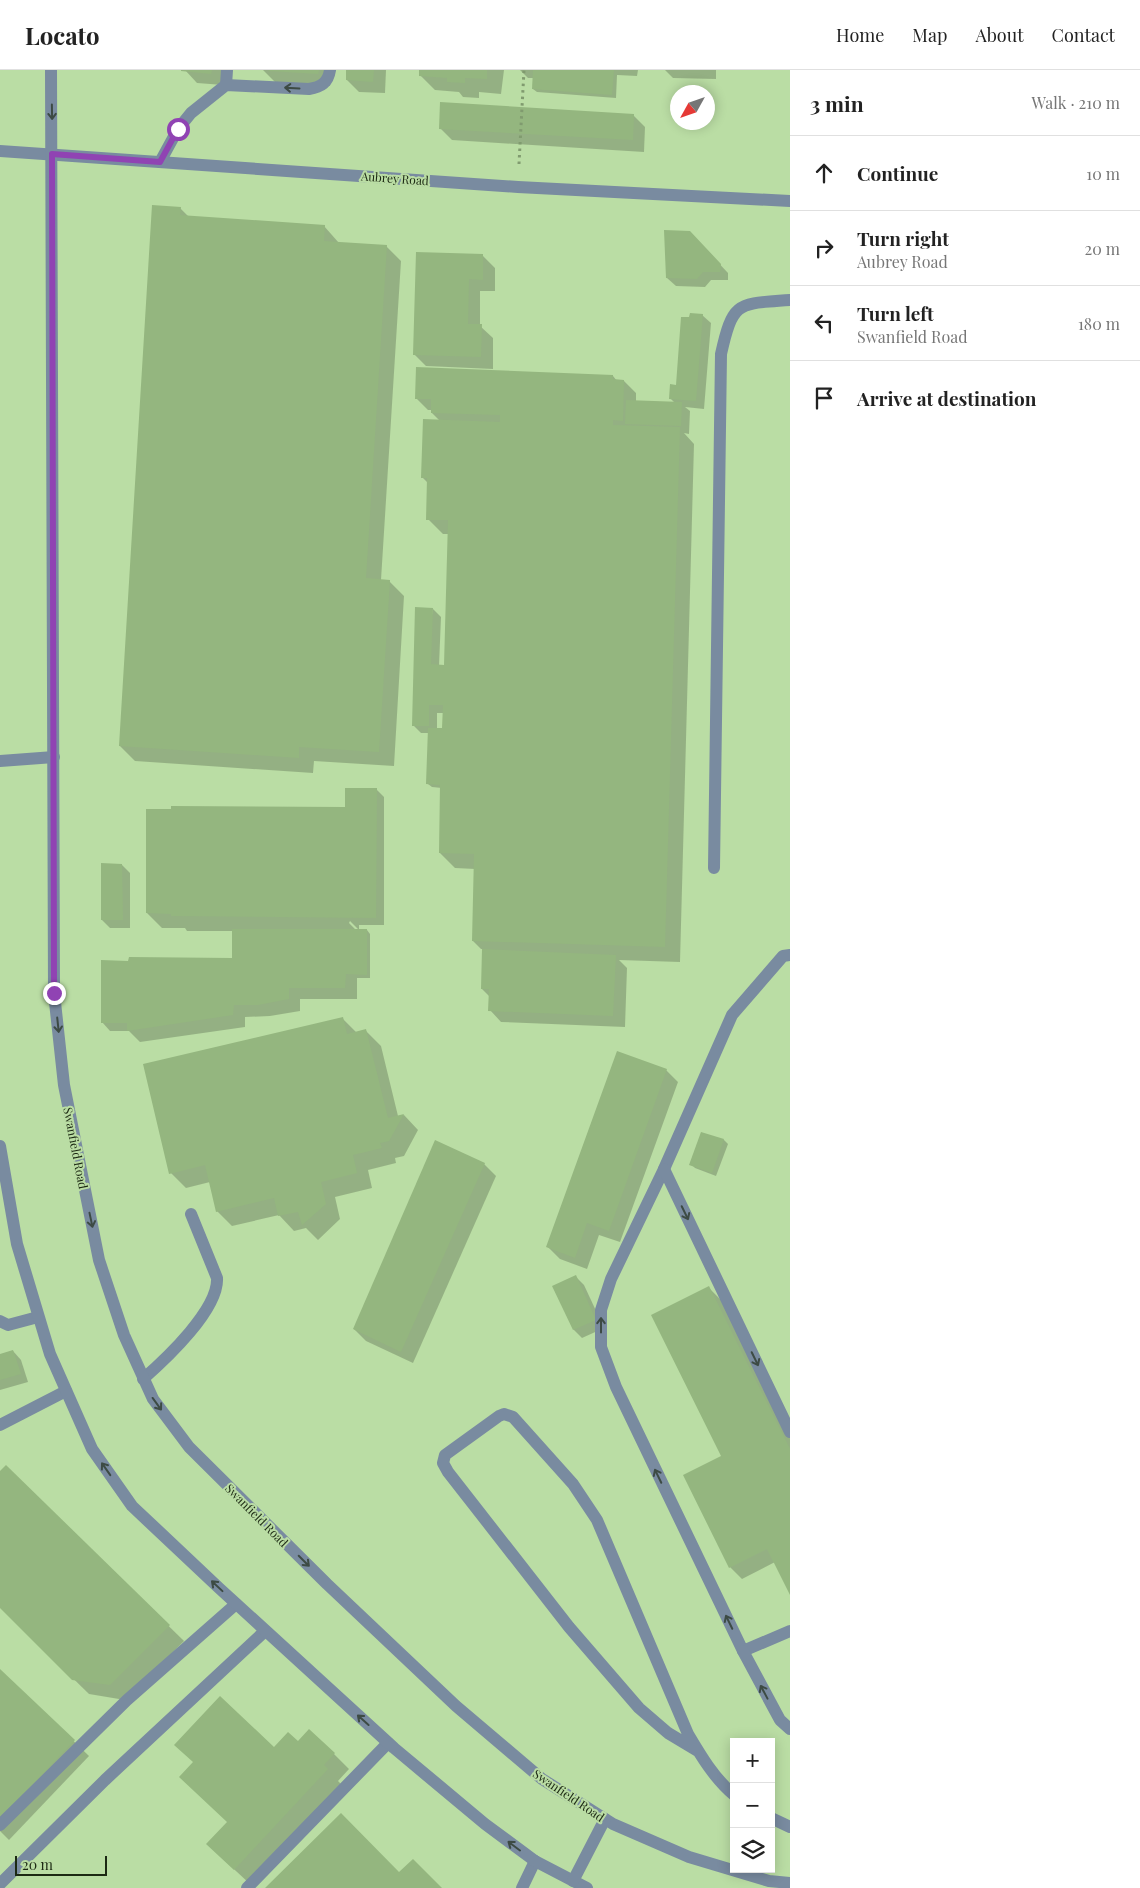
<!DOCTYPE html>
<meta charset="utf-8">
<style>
body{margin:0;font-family:"Playfair Display",serif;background:#f6f6f6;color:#222}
.controls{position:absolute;right:15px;bottom:15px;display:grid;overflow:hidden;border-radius:0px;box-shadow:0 2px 12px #0003}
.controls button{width:45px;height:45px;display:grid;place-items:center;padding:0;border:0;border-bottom:1px solid #e0e0e0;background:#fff;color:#222;font:25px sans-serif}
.compass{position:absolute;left:670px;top:15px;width:45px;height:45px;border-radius:50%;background:#fff;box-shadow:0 2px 12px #0003;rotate:230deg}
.scale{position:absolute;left:15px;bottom:12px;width:92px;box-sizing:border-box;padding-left:5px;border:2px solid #1c2913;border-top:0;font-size:14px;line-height:18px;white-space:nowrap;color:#1c2913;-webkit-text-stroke:4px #badda4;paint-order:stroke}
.stop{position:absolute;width:15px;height:15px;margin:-11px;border:4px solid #9043b3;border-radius:50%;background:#fff}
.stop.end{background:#9043b3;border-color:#fff;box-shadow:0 1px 5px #0008}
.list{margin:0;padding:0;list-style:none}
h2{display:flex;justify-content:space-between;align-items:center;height:65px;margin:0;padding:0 20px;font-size:21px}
h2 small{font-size:16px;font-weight:400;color:#767676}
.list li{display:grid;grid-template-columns:32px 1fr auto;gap:15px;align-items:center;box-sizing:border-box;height:75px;padding:0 20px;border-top:1px solid #e0e0e0}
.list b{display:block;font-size:19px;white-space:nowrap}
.list p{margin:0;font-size:16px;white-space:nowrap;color:#767676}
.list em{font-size:16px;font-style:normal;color:#767676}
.icon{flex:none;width:28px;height:28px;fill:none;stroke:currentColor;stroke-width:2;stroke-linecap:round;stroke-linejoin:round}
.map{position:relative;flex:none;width:790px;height:1818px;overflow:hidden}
header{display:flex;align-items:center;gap:30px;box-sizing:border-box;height:70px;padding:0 25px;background:#fff;border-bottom:1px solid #e0e0e0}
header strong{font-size:24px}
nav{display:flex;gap:28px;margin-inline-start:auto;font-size:18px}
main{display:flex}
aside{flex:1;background:#fff}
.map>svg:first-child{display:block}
.shadow{fill:#0003;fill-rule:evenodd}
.building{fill:#94b67f}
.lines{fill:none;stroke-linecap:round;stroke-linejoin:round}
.path{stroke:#809b6f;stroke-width:3;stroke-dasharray:2.5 4;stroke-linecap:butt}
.service{stroke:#798ba0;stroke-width:12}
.minor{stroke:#798ba0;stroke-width:12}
.oneway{stroke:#3d4b44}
.route{stroke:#9043b3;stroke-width:6}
.labels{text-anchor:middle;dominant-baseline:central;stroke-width:4;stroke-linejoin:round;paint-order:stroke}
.street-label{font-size:12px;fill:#1c2913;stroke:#badda4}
</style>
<header>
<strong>Locato</strong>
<nav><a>Home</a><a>Map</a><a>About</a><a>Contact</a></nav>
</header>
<main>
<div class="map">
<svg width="790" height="1818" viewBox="0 0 790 1818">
<rect width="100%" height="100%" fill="#badda4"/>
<g class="shadow">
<polygon points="185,0 224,0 223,15 197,13"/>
<polygon points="263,0 331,0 330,16 275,12"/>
<polygon points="347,0 386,0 385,23 359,22 347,10"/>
<polygon points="421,0 504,0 501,24 479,22 479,28 463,27 459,22 435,20 420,5"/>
<polygon points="520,0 638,0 637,6 617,5 616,28 537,22 533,19 534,8 528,8"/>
<polygon points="665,0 716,0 716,9 673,8"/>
<polygon points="633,45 645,57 644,82 452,70 440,58"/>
<polygon points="180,138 189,147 324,156 339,173 386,176 401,191 381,510 389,511 404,526 394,696 314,691 313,703 135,691 120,676"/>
<polygon points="698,171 728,203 728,210 711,210 705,217 676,216 667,208"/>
<polygon points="483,186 495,198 495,221 480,221 480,256 493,268 493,299 426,296 414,284"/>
<path d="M 702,245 L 711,253 L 704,339 L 685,337 L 690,341 L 689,364 L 684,363 L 694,374 L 680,892 L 619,890 L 627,898 L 625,957 L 501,952 L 490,940 L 490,927 L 482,919 L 483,879 L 481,879 L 473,871 L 475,799 L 455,798 L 440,783 L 442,718 L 432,717 L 428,714 L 429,663 L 421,663 L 413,655 L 433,539 L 441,547 L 439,596 L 445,598 L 449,464 L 443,464 L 428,449 L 429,414 L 422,407 L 440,351 L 432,343 L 432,340 L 428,340 L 416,328 L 613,306 L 617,311 L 624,311 L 636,323 L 636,331 L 675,333 L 670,328 L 677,316 ZM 437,643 L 444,643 L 443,661 L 437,659 Z"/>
<path d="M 376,719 L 384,727 L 384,855 L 359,855 L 359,860 L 367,860 L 370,864 L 370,908 L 357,908 L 357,929 L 300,929 L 300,941 L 270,946 L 245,947 L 245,957 L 140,972 L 129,961 L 110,961 L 102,952 L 233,889 L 233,861 L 187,861 L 185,858 L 162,858 L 147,843 L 345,738 ZM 350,851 L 359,860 L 356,860 L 349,853 Z"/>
<polygon points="122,795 130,803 130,858 110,858 102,850"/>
<polygon points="342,948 357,963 366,961 381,976 398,1046 404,1045 418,1060 404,1086 395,1088 396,1093 368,1100 372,1118 335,1127 340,1149 318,1170 306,1158 294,1161 279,1145 232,1156 217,1141 210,1112 186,1118 171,1103"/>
<polygon points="666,1000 678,1012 620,1172 599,1165 587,1199 560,1189 548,1177"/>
<polygon points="702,1064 724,1070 728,1074 716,1106 695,1098 691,1094"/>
<polygon points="436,1072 484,1094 496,1106 413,1293 366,1271 354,1259"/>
<polygon points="576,1207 584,1215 604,1258 582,1268 574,1260 554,1217"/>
<polygon points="709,1218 724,1233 790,1365 790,1522 775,1492 742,1509 730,1497"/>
<polygon points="13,1281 21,1290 28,1312 0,1320 0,1285"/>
<polygon points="6,1397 184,1571 125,1630 89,1624 0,1537 0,1403"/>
<polygon points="0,1600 89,1686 9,1770 0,1761"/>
<polygon points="275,1679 334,1684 349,1699 338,1711 342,1715 250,1814 223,1789 229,1752"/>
</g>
<g class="building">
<polygon points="181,0 212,0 211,4 181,1"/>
<polygon points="269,0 319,0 318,4 269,1"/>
<polygon points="346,0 374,0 373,12 346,10"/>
<polygon points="419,0 487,0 487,9 465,8 465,13 447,12 447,8 419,6"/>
<polygon points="533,0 614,0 612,25 532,19"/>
<polygon points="440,32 634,44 633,70 439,59"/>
<polygon points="152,135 181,137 180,145 325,155 324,171 387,175 366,508 390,510 379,682 299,677 299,688 119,676"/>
<polygon points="664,160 690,161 721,194 720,202 703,202 697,209 666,208"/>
<polygon points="416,182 483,184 483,210 469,209 468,254 482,254 481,287 413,285"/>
<polygon points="690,243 703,244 696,331 669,329 670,314 676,315 681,247 689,247"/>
<polygon points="416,297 613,305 613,309 624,310 623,351 613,350 613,355 680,357 665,877 472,871 474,784 439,783 440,715 426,714 428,658 442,658 443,635 429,635 429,656 412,656 415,537 433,538 431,594 444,595 448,450 426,450 427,408 421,408 423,349 500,352 500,345 431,343 431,329 415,329"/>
<polygon points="626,330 682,332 681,356 625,354"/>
<polygon points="345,718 377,718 376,848 171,846 171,844 146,843 146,739 171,739 171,736 345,737"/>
<polygon points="101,793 122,794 123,850 101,850"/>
<polygon points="232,859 367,859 367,905 346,904 345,918 289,918 289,929 258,935 234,935 233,945 127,961 127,953 101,953 101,890 128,891 129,887 232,888"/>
<polygon points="482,879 616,885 613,946 488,941 489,919 481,919"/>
<polygon points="343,947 347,964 366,959 388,1048 404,1044 389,1071 380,1073 382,1078 353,1085 357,1103 321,1112 326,1134 302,1155 298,1142 278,1146 274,1128 216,1142 205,1095 169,1104 143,994"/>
<polygon points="617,981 667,999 609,1161 587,1153 575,1188 546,1177"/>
<polygon points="701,1062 724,1069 712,1103 689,1095"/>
<polygon points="435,1070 485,1093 401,1282 353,1259"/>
<polygon points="576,1205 596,1250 573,1260 552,1216"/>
<polygon points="709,1216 790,1379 790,1525 767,1479 729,1498 683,1405 721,1386 651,1245"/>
<polygon points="13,1280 21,1304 0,1310 0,1284"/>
<polygon points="6,1395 170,1555 110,1615 72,1610 0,1538 0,1401"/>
<polygon points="0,1599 75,1670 0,1749"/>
<polygon points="220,1626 274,1677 288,1662 298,1671 309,1659 335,1683 324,1695 328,1699 234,1800 206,1774 227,1752 179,1707 193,1692 174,1675"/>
<polygon points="341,1743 399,1802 413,1789 442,1818 265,1818"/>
</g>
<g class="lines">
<polyline class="path" points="519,94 524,0"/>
<g class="service">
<polyline points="226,15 227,0"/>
<polyline points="0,81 518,117 790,131"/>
<path d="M 160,92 L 178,59 L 191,43 L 226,15 L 309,19 C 321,17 328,13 330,0"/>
<path d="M 714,798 L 721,284 C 733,230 738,234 790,230"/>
<polyline points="790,885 783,886 732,945 664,1099 611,1209 601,1240 601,1277 616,1317 743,1581 790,1561"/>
<polyline points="664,1099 790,1362"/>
<polyline points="0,1251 8,1255 38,1247"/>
<path d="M 143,1309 C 167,1288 219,1239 217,1208 L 191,1144"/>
<polyline points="0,1355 66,1321"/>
<polyline points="743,1581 780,1650 790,1659"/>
<path d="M 698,1681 L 668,1663 L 639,1638 L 569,1557 L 448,1402 L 443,1393 L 445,1385 L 499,1346 L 504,1344 L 513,1347 L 573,1414 L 597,1450 L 688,1664 C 701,1686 714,1708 734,1725"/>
<polyline points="771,1748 790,1757"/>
<polyline points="0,1755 127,1630 236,1534"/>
<polyline points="0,1814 105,1710 265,1561"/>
<polyline points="247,1818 388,1673"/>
<polyline points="522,1818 535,1791"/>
</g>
<g class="minor">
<polyline points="51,0 54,923 64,1015 99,1190 124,1265 153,1329 189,1377 327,1514 456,1636 542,1709 613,1754 689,1787 769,1811 790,1813"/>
<polyline points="0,691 54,687"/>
<polyline points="0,1076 17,1174 50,1284 92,1379 132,1436 219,1518 394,1678 485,1754 535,1791 587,1818"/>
<polyline points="573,1811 605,1749"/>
</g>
</g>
<defs><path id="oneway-shaft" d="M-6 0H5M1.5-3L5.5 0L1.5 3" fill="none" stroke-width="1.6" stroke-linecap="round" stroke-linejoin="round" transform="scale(1.25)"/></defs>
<g class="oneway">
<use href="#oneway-shaft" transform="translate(292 18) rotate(-177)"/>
<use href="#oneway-shaft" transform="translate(52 42) rotate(89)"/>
<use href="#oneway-shaft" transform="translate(58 955) rotate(84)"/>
<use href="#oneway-shaft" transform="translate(685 1143) rotate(64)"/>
<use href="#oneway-shaft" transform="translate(91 1150) rotate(78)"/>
<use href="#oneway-shaft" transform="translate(601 1255) rotate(-90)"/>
<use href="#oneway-shaft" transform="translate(755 1289) rotate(64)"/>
<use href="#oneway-shaft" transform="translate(157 1334) rotate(54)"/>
<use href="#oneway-shaft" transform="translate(106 1399) rotate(-125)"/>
<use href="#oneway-shaft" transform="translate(658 1406) rotate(-116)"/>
<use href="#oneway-shaft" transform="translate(304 1491) rotate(45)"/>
<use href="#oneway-shaft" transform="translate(217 1516) rotate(-137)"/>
<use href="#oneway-shaft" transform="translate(729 1552) rotate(-116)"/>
<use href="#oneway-shaft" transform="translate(764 1622) rotate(-118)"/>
<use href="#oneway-shaft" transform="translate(363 1650) rotate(-138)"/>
<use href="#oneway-shaft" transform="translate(514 1776) rotate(-143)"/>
</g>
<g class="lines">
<polyline class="route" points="54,923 52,84 160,92 178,59"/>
</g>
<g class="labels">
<g class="street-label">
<text transform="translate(395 108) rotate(4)">Aubrey Road</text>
<text transform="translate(76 1078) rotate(79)">Swanfield Road</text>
<text transform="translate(257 1445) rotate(45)">Swanfield Road</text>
<text transform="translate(569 1725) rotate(34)">Swanfield Road</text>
</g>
</g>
</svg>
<div class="controls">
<button>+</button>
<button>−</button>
<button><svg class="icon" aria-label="layers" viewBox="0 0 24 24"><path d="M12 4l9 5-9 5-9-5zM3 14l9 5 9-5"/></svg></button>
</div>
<svg class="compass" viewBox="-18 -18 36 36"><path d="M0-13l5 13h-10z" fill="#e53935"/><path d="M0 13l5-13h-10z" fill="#767676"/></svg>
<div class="scale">20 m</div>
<div class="stop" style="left:178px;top:59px"></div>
<div class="stop end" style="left:54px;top:923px"></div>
</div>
<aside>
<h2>3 min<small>Walk · 210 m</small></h2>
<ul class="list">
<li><svg class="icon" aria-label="ahead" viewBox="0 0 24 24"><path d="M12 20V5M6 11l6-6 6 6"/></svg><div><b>Continue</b></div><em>10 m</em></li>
<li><svg class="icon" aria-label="right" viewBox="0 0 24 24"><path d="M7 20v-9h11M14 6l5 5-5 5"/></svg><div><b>Turn right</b><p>Aubrey Road</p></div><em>20 m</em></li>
<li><svg class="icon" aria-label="left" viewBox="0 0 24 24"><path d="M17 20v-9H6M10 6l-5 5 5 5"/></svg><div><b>Turn left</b><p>Swanfield Road</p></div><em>180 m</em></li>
<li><svg class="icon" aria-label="arrive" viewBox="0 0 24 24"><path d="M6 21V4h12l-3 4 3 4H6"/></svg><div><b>Arrive at destination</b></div></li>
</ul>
</aside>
</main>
